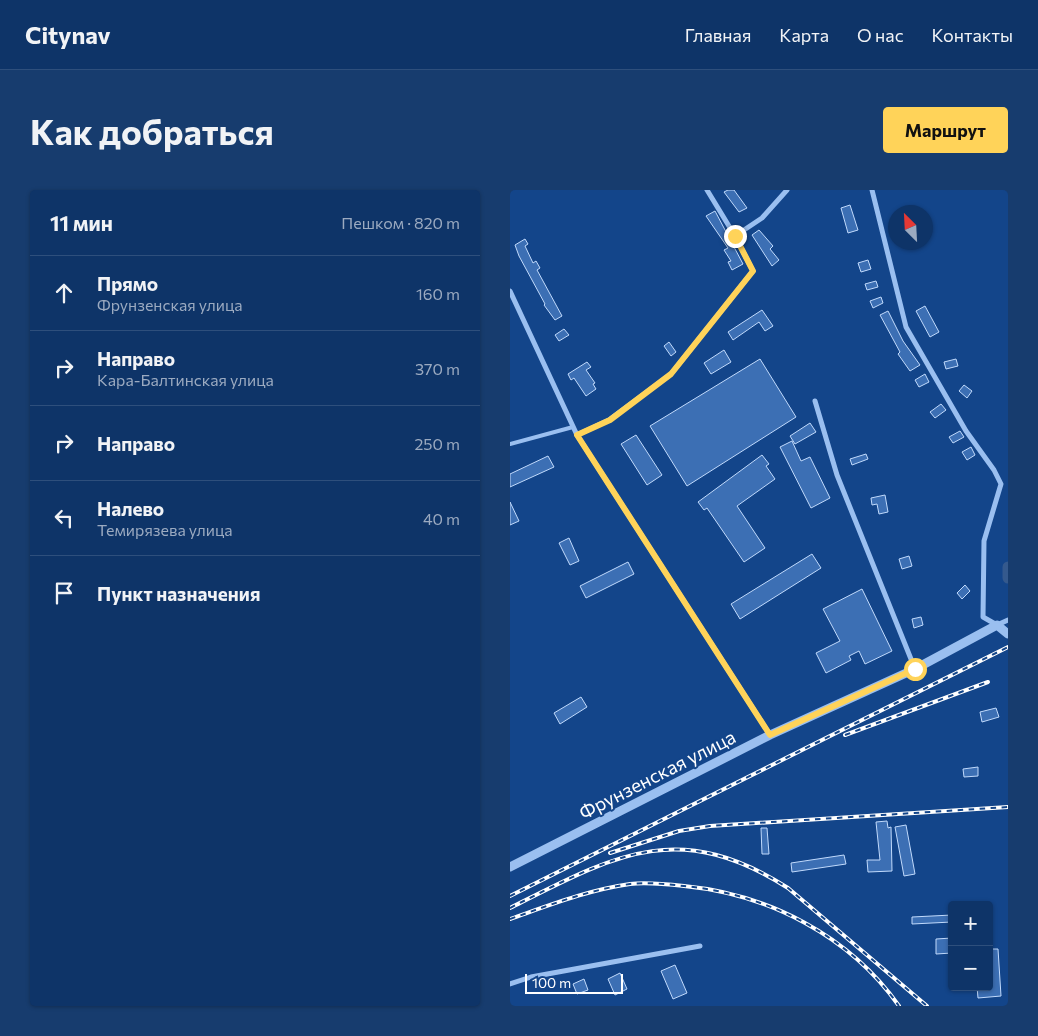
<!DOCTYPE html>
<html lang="ru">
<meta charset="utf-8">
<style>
body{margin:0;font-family:Commissioner,sans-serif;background:#173c6e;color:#f1f3f6}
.controls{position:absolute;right:15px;bottom:15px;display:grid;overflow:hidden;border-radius:5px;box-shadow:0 1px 4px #0004}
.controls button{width:45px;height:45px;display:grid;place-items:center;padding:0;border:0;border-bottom:1px solid #2e4f7c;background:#0e3468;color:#f1f3f6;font:25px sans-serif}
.compass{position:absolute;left:378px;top:15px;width:45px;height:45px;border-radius:50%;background:#0e3468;box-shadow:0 1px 4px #0004;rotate:336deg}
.scale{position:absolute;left:15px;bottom:12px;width:98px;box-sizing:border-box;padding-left:5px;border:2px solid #fff;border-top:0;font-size:14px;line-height:18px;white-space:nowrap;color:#fff;-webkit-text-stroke:4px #13458a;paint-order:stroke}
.stop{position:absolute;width:15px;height:15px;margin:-11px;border:4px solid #ffd359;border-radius:50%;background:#fff}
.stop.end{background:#ffd359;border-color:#fff;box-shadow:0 1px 5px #0008}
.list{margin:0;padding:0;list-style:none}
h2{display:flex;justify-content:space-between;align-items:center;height:65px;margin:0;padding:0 20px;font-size:21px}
h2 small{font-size:16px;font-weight:400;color:#9baac0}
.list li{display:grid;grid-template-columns:32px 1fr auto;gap:15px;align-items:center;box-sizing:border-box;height:75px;padding:0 20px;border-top:1px solid #2e4f7c}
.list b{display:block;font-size:19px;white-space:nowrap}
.list p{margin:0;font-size:16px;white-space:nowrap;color:#9baac0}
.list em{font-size:16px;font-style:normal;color:#9baac0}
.icon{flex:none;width:28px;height:28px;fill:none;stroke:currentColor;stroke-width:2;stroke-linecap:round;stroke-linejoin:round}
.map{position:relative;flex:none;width:498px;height:816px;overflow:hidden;border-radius:5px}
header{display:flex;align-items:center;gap:30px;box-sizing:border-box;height:70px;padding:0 25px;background:#0e3468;border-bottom:1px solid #2e4f7c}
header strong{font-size:24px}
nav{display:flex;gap:28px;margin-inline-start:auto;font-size:18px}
.intro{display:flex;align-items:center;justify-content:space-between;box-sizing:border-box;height:120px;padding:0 30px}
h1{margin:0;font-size:35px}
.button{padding:12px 22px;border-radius:5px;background:#ffd359;color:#111;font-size:18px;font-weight:700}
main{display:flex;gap:30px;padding:0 30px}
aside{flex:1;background:#0e3468;border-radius:5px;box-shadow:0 1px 4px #0004}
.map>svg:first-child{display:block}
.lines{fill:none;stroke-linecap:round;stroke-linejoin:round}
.river{stroke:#34598d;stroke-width:11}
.building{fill:#3c6fb4;stroke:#c1dafc}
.service{stroke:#9abff0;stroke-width:4}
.minor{stroke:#9abff0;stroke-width:5}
.tertiary{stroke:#9abff0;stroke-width:9}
.rail-casing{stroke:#fff;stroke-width:4}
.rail{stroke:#13458a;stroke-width:2;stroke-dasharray:5.5;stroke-linecap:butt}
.route{stroke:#ffd359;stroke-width:6}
.labels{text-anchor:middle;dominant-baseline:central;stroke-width:4;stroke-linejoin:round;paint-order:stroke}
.street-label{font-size:19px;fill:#fff;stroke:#13458a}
</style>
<header>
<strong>Citynav</strong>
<nav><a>Главная</a><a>Карта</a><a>О нас</a><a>Контакты</a></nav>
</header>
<div class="intro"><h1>Как добраться</h1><a class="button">Маршрут</a></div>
<main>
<aside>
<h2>11 мин<small>Пешком · 820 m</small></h2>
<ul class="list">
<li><svg class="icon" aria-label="ahead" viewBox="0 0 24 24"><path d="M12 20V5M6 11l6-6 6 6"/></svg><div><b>Прямо</b><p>Фрунзенская улица</p></div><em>160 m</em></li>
<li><svg class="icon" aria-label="right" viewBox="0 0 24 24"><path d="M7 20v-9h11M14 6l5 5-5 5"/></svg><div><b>Направо</b><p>Кара-Балтинская улица</p></div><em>370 m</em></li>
<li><svg class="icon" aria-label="right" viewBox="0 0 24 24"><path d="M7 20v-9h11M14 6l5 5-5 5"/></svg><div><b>Направо</b></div><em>250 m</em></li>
<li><svg class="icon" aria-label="left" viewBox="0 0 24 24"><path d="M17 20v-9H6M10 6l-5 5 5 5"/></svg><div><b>Налево</b><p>Темирязева улица</p></div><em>40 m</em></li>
<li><svg class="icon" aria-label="arrive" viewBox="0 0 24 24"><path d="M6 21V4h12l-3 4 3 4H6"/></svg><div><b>Пункт назначения</b></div></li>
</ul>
</aside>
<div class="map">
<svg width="498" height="816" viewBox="0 0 498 816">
<rect width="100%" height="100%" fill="#13458a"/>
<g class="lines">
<polyline class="river" points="498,377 498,388"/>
</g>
<g class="building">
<polygon points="218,0 224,0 237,18 229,22 214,2"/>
<polygon points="340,15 348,40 338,43 331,18"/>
<polygon points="205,21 233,74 222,80 218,72 221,71 214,60 218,58 196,26"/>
<polygon points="249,40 263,56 260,59 269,70 262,76 242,45"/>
<polygon points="15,49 18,54 15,56 23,73 26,71 30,78 27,80 52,126 45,130 34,115 35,114 9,66 5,55"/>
<polygon points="358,70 361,79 351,82 348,73"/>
<polygon points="366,91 368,97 357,100 355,94"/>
<polygon points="371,107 373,113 363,118 360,111"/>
<polygon points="415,116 429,142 420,147 406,121"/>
<polygon points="252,120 263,136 255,141 249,132 223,150 218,142"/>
<polygon points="378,121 393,151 410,175 400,181 388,164 390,162 370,125"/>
<polygon points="54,139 59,145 49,151 45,145"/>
<polygon points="159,152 166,162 161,166 154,156"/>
<polygon points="214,160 221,172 201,184 194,173"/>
<polygon points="250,169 286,227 177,296 140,236"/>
<polygon points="446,169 448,176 436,179 434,172"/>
<polygon points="77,172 81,177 76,180 85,193 83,194 86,199 76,206 64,188 61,190 58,184"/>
<polygon points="415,184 419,192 409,197 405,190"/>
<polygon points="454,195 462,201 457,208 449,201"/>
<polygon points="431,214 436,220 425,228 420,222"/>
<polygon points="300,233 306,242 285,254 280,246"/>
<polygon points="450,241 454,247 443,253 439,247"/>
<polygon points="126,245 152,285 137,295 111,254"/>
<polygon points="282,251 291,271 300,267 320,308 301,318 270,257"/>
<polygon points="461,257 465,265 457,270 452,262"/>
<polygon points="356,264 358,269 342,275 340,269"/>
<polygon points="252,265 259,274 256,276 265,289 227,316 255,358 234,372 197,318 194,320 188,312"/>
<polygon points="38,266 44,277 0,297 0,284"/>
<polygon points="375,305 378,322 369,324 367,314 362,315 361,308"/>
<polygon points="0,312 9,331 0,335"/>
<polygon points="59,348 69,371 60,375 49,353"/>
<polygon points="302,364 311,378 230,429 221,414"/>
<polygon points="399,366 402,376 392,379 389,369"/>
<polygon points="118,372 124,384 76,408 70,396"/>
<polygon points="455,395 460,401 452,409 447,403"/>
<polygon points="352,399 382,461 355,474 349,461 339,466 341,470 316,483 306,463 330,451 313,419"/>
<polygon points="411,427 413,435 404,438 402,429"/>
<polygon points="71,507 77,517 50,534 44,523"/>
<polygon points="486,518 489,527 472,532 470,522"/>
<polygon points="468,577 468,586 454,587 453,579"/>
<polygon points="377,631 378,638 381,637 382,681 358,682 357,670 370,670 366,632"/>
<polygon points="396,635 405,684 394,686 385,637"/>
<polygon points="251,638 257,638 259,664 252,664"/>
<polygon points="334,665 336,674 282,682 281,673"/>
<polygon points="442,725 442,732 402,734 402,727"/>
<polygon points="442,748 442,763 426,764 426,749"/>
<polygon points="479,759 488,759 491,806 468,808 467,797 479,797"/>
<polygon points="165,775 177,803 163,809 151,781"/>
<polygon points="110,783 117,799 105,805 98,789"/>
<polygon points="74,789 78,800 67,804 63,794"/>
</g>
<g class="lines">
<polyline class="service" points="0,254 63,237"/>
<g class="minor">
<polyline points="362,0 396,137 456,241 484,280 491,294 474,351 473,427 487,435 498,430"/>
<polyline points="225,46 252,28 277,0"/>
<polyline points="0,101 67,245 260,545"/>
<polyline points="305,211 327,285 405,479"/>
<polyline points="67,245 99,230 161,184 243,81 225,46 197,0"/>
<polyline points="0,794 21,787 190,756"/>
</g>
<polyline class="tertiary" points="0,677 260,545 405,479 487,435 498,444"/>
<g class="rail-casing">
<g id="rail">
<polyline points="335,545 478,492"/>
<polyline points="100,663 169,641 200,636 498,617"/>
<polyline points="0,706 498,457"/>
<path d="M 0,718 C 105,665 168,628 278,698 L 417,816"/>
<path d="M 0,729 C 40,715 78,700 120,694 C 137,692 156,694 174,696 C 258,704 340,746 389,816"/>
</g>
</g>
<use href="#rail" class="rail"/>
</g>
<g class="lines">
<polyline class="route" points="225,46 243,81 161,184 100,230 67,245 260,545 405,479"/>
</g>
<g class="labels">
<g class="street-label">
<text transform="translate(147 584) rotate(-27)">Фрунзенская улица</text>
</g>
</g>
</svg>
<div class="controls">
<button>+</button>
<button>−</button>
</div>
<svg class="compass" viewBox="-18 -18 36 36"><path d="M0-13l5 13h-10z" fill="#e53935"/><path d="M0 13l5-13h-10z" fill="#9baac0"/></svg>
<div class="scale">100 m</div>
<div class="stop" style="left:405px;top:479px"></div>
<div class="stop end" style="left:225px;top:46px"></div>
</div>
</main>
